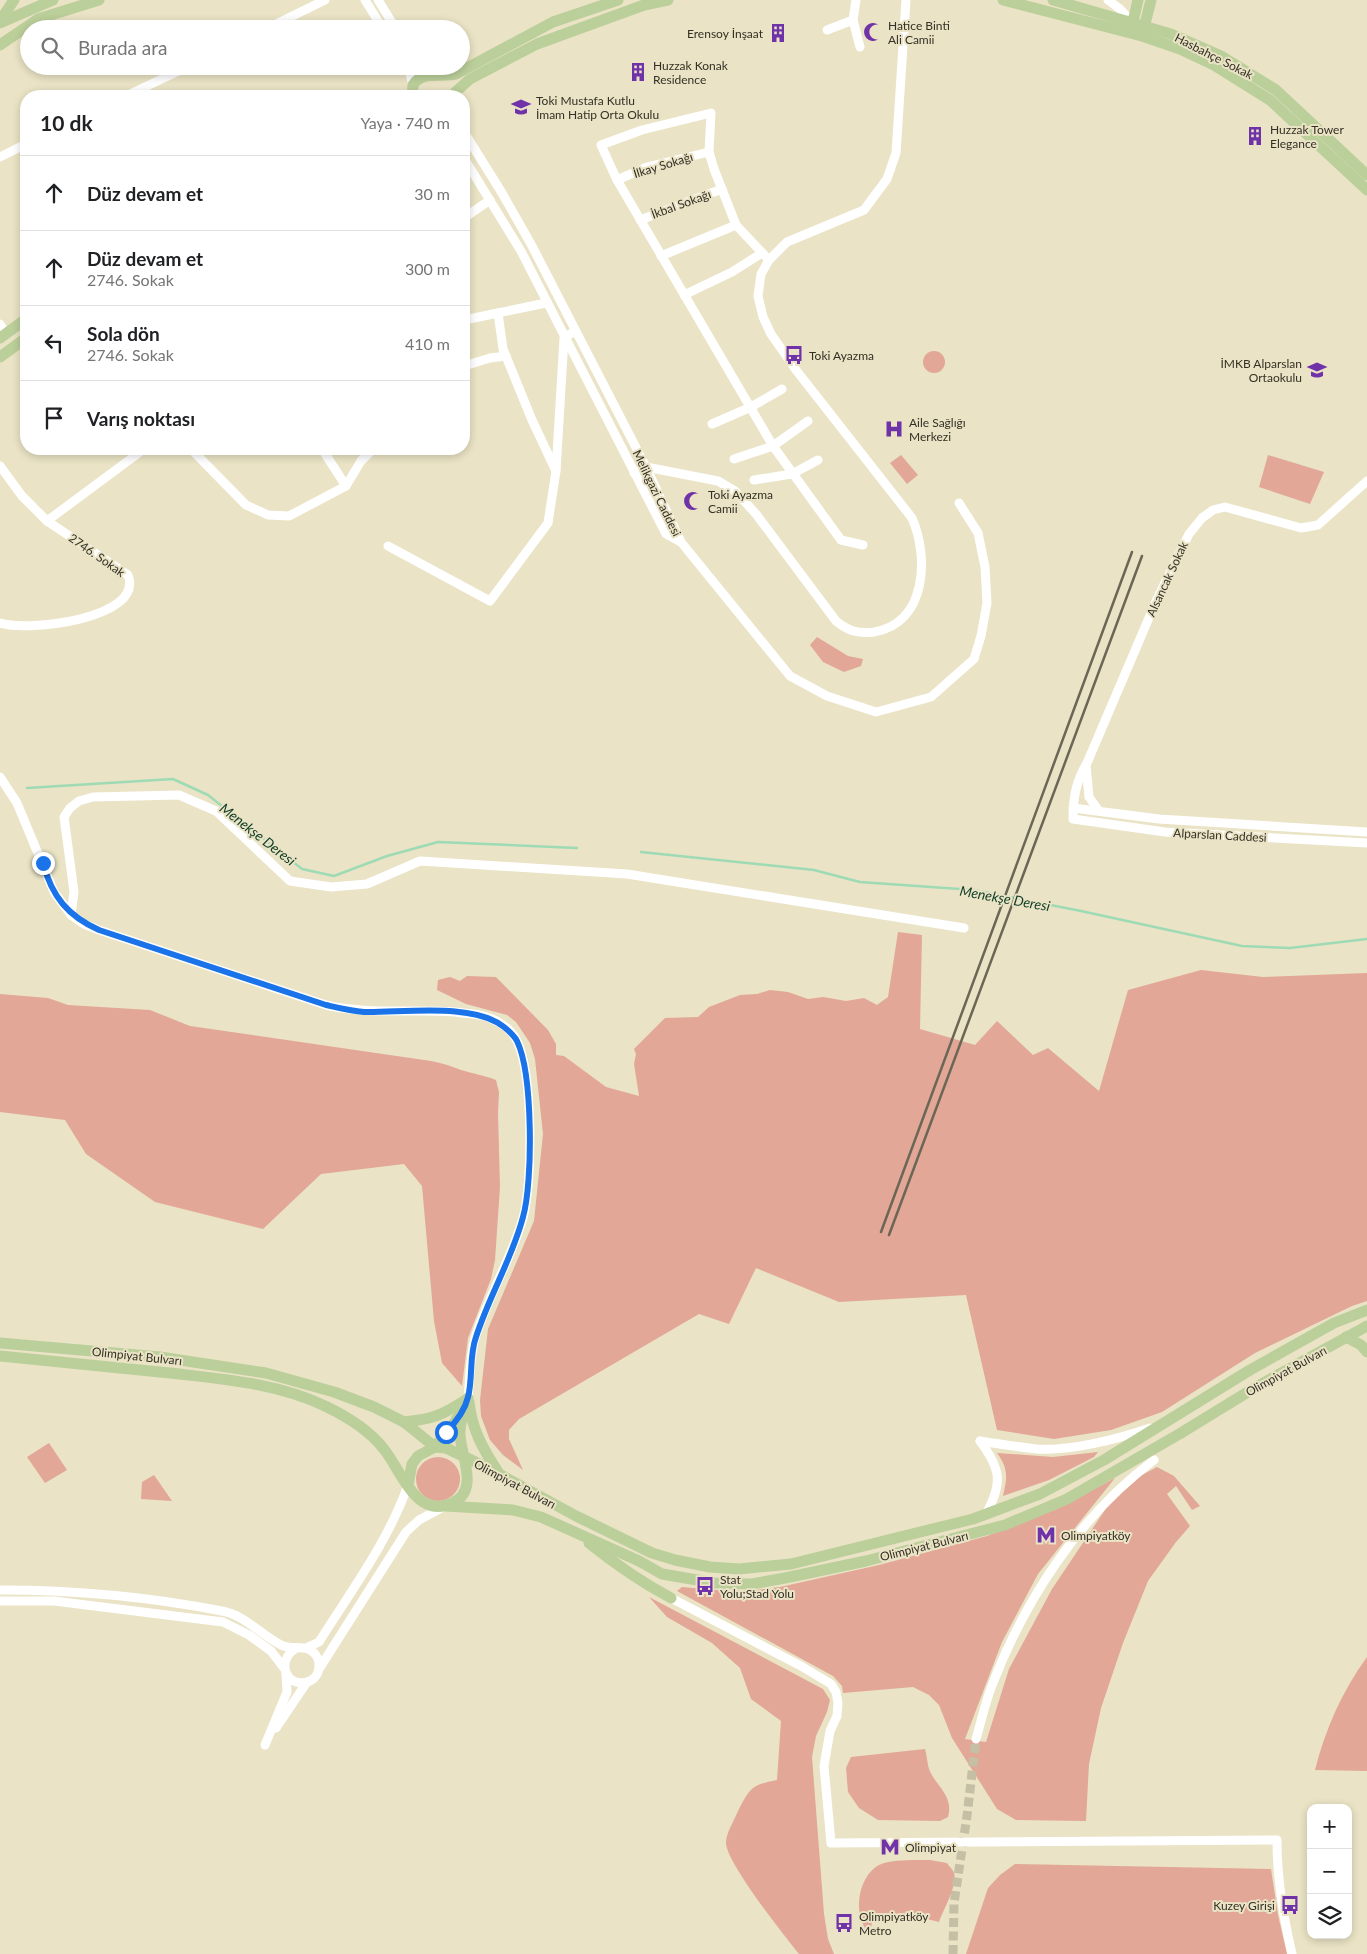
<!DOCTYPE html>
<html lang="tr">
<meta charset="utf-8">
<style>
body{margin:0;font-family:Lato,sans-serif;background:#f6f6f6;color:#202124}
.controls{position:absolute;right:15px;bottom:15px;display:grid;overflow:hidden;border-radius:10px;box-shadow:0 2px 8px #0003}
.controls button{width:45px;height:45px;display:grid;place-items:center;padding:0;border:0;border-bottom:1px solid #e0e0e0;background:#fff;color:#202124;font:25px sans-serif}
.stop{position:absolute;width:15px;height:15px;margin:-11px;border:4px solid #1a73e8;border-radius:50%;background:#fff}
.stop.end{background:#1a73e8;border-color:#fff;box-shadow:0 1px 5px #0008}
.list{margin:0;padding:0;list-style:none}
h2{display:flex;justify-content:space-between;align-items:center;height:65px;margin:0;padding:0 20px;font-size:21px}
h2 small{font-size:16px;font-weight:400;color:#757577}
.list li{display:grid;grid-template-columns:32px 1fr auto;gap:15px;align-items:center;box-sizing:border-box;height:75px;padding:0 20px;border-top:1px solid #e0e0e0}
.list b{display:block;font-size:19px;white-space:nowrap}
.list p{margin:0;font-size:16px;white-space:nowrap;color:#757577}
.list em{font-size:16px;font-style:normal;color:#757577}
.icon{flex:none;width:28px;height:28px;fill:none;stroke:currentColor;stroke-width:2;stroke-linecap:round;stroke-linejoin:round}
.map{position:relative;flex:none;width:1367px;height:1954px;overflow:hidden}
.search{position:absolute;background:#fff;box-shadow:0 2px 8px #0003;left:20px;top:20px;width:450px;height:55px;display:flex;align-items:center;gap:12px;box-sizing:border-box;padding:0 18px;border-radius:28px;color:#757577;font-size:19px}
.panel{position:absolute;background:#fff;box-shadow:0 2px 8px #0003;left:20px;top:90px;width:450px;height:365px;border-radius:20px}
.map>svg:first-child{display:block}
.green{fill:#e2a797}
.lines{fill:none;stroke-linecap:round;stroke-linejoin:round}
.stream{stroke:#9edbb5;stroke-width:2.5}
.minor-tunnel{stroke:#c5bfa5;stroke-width:9;stroke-dasharray:9 4.5;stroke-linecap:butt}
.minor{stroke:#fff;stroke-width:9}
.major{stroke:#bbcf9a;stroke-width:11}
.rail{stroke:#6b6656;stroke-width:2.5}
.route{stroke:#1a73e8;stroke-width:6}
.labels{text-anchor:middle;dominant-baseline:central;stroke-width:4;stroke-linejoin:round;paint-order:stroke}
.poi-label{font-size:12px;fill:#333025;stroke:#eae3c5;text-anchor:start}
.street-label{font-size:12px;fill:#333025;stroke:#eae3c5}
.water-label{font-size:14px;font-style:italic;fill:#0c3c24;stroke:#eae3c5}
</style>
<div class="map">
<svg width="1367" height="1954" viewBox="0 0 1367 1954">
<rect width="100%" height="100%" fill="#eae3c5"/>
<g class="green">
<circle cx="934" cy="362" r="11"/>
<polygon points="901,455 918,475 907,484 890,463"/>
<polygon points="1268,455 1324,472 1310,504 1259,487"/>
<polygon points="817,637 848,656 863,659 861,666 844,672 823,662 810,645"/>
<polygon points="898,932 922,935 920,1029 975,1045 997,1021 1033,1055 1048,1048 1099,1091 1128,990 1201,970 1263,977 1367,973 1367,1301 1352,1306 1255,1353 1162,1412 1111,1430 1054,1439 997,1430 966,1295 839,1302 756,1268 729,1324 699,1314 519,1419 509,1430 509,1439 523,1470 503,1455 490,1440 481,1416 480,1400 488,1329 534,1221 543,1134 535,1059 530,1043 516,1022 507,1015 466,1004 437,990 438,980 450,977 460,981 467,976 496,977 548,1030 556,1044 556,1055 564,1056 606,1087 639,1096 634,1064 636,1054 634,1049 665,1018 698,1017 709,1007 740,995 757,994 770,990 788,992 808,999 823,997 846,1001 864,998 877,1005 888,997"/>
<path d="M 0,994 L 48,998 L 68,1005 L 150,1010 L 190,1026 L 431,1061 C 442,1063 451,1066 461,1070 C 473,1074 484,1075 496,1080 L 499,1092 L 498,1113 L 500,1187 L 495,1260 L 491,1279 L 468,1338 L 462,1386 L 442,1363 L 434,1321 L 422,1186 L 404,1164 L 321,1174 L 263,1229 L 155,1202 L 86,1154 L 65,1120 L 0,1112 Z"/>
<polygon points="49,1443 67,1470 45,1483 27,1457"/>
<path d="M 1098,1452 L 1094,1457 L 1049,1480 L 1003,1496 C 1007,1478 1009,1469 997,1453 L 1053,1457 Z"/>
<circle cx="438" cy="1479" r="22"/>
<polygon points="1157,1467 1174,1476 1200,1506 1192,1510 1176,1486 1167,1494 1190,1526 1176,1542 1148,1581 1123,1643 1101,1708 1089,1764 1086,1821 1016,1820 997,1809 952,1738 939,1705 929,1695 913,1687 843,1693 842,1686 833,1676 677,1591 682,1587 716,1590 749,1591 780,1587 879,1565 987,1536 1057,1509 1115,1478 1038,1574 1002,1642 965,1739 986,1742 1009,1669 1052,1589 1109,1504 1142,1475"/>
<polygon points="154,1475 172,1501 141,1499 142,1482"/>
<path d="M 649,1597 L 823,1689 L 830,1700 L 827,1712 L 816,1736 L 812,1757 L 824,1914 L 828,1939 L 834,1954 L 799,1954 C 785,1937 726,1862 726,1843 C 726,1833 734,1821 738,1811 C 750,1788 751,1785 777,1780 L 781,1721 L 751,1699 L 740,1668 L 712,1643 L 667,1617 Z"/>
<path d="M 1367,1657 L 1367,1771 L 1315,1770 C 1325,1730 1342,1691 1367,1657 Z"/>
<path d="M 925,1749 C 927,1755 927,1763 929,1769 C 936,1787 954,1795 948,1817 L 940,1821 L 878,1820 L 859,1808 L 848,1792 L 846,1768 L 851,1757 Z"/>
<path d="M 930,1860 L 947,1863 C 949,1866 953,1870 954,1873 C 958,1885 943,1910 939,1922 L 927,1919 L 872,1922 L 870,1934 C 852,1917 857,1877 879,1865 C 891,1859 916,1860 930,1860 Z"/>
<polygon points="1015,1864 1271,1869 1278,1915 1287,1954 966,1954 988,1888 1000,1875"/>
</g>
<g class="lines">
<g class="stream">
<polyline points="27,788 173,779 208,795 302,869 334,876 387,856 438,842 577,848"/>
<polyline points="641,852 814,870 860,882 974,890 1081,911 1242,946 1290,948 1367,939"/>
</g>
<polyline class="minor-tunnel" points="953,1954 954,1903 967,1816 976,1739"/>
<g class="minor">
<polyline points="365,0 383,29"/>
<polyline points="378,0 396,29"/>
<polyline points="856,0 853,20 860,47"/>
<polyline points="1108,0 1120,9 1133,23"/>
<polyline points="266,29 325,0"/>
<polyline points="827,30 853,20"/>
<polyline points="408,66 413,85"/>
<polyline points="422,66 433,75"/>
<polyline points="126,96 189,66"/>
<polyline points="464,132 502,193 532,246 646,467 681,542 790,676 827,696 876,712 931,697 974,659 981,636 987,603 985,567 978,533 959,503"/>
<polyline points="0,157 26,144"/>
<polyline points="464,158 521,251 666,534 681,542"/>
<polyline points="617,180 647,167 709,152"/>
<polyline points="464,218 490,200"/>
<polyline points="640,220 722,189"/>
<polyline points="661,256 736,225"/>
<polyline points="769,260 736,225 714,169 709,152 711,113 642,130 601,145 617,180 773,446 841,540 863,545"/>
<polyline points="684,295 732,272 762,253"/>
<polyline points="546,303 498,313 503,349 532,420 556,471"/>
<polyline points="464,320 498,313"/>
<polyline points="0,324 6,334"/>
<polyline points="464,366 490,358 506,356"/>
<polyline points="712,424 751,407 782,389"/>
<polyline points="191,449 246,505 268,515 289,516 346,486 361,461 373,449"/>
<polyline points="322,449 346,486"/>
<polyline points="734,459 773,446 808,421"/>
<path d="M 0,466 L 22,496 L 47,521 L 128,575 C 145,619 27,632 0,623"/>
<path d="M 634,473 L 646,467 L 718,481 L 735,491 L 756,514 L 836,621 C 848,631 858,634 874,632 C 927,623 929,557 912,518 L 796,370 L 771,334 L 763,317 L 758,296 L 761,274 L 769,260 L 787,242 L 864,210 L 887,179 L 896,153 L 906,0"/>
<polyline points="754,480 792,474 818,460"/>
<path d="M 1367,481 L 1318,525 L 1301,528 L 1225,507 L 1213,510 L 1202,518 L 1189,534 L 1157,599 L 1087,763 C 1076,781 1073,798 1073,819 L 1165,832 L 1367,843"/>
<polyline points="47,521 144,449"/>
<polyline points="388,546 490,601 548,523 556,471 564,338 575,331"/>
<polyline points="1086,765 1089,797 1099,811"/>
<path d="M 0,777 L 17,803 L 54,892 L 71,915 L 84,924 L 99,930 L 326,1005 C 368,1015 412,1009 455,1012 C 467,1014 481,1013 492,1019 C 502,1023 512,1031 517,1041 C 533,1074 533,1182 523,1218 C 511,1259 488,1297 475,1338 C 470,1357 470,1379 468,1398"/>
<polyline points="1073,808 1159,819 1367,832"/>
<polyline points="71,915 74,892 64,817 70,808 79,801 93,797 179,795 216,811 290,881 331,887 367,884 420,861 627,874 964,928"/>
<path d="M 980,1441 C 999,1444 1018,1447 1037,1449 C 1072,1451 1118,1439 1150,1428"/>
<path d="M 980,1441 C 1001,1469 1003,1483 986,1514"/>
<path d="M 0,1590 C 73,1590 150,1597 222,1611 C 245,1615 261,1635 281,1645 C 291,1650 302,1645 310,1650 C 323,1657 322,1678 307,1682 C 286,1688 276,1661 295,1649"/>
<path d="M 671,1598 L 801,1666 L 831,1684 L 836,1692 L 838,1703 L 837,1716 L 830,1731 L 824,1766 L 831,1843 L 1277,1840 C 1277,1879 1283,1916 1292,1954"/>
<polyline points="0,1601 54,1601 223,1622 249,1635 271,1651 284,1668"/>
<path d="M 306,1648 L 319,1642 C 351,1591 388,1542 408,1485"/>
<polyline points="319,1669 406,1532 419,1520 445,1506"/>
<polyline points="276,1728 307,1682"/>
<path d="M 976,1739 C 981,1722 985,1704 991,1688 C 1024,1601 1079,1516 1154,1460"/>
<polyline points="265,1745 287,1692 286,1673"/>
</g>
<g class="major">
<polyline points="1003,0 1142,36 1180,49 1214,65 1270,100 1367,190"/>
<polyline points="1053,0 1171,34 1221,56 1276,90 1367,175"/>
<polyline points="0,21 14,0"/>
<polyline points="0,23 53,0"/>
<polyline points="1131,30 1138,0"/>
<polyline points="1143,32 1151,0"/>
<polyline points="0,45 38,19 99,0"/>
<path d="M 412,96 L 413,85 C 423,70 440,78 456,74 L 553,22 L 618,0"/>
<polyline points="451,96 470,79 537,44 644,5 668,0"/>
<polyline points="0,338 26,319"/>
<polyline points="0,357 26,338"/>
<polyline points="1346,1337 1361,1345 1367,1352"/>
<polyline points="0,1343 160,1357 266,1373 334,1392 374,1407 404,1422 435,1447"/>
<path d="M 0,1356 C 57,1362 113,1367 170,1373 C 222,1379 277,1383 325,1406 C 346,1416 368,1429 383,1448 C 401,1469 415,1520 452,1503 C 480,1491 461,1456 460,1435 C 459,1422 465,1410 468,1398"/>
<path d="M 469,1402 C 472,1430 483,1449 498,1472"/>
<path d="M 404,1422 C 433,1419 443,1415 467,1399"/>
<polyline points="435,1447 446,1448 488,1468 576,1516 652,1553 675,1560 710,1567 739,1569 791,1564 973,1519 1040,1494 1104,1460 1250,1370 1334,1323 1367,1310"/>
<polyline points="408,1485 412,1464 418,1456 435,1447 455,1422 460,1413"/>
<polyline points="445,1506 513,1510 541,1517 639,1561 662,1574 715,1583 752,1584 785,1578 866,1561 1005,1525 1067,1499 1181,1433 1256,1387 1367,1326"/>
<path d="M 589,1543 C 615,1564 641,1582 671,1598"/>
</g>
<g class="rail">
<polyline points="881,1232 1132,552"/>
<polyline points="889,1235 1142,556"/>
</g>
</g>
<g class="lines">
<path class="route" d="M 43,863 C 52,897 68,916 99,930 L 326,1005 C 339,1008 351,1011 364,1012 C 402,1013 473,1002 504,1027 C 509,1031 514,1035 517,1041 C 533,1074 533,1182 523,1217 C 512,1259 489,1296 476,1337 C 469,1356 473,1378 468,1397 C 465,1410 455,1423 446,1432"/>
</g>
<defs>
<g id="mosque-bare" transform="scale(1.5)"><path d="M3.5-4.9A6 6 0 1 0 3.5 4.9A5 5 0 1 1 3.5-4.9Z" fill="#7032a8" stroke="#eae3c5" stroke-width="2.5" paint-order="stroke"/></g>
<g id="building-bare" transform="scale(1.5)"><path d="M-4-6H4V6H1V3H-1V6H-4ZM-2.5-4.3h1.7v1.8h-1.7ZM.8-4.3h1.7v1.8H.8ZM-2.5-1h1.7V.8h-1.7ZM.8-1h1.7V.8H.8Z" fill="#7032a8" stroke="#eae3c5" stroke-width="2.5" paint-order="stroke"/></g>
<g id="school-bare" transform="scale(1.5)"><path d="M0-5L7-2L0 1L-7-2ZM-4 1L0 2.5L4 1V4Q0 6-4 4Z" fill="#7032a8" stroke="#eae3c5" stroke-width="2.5" paint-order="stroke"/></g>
<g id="bus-bare" transform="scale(1.5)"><path d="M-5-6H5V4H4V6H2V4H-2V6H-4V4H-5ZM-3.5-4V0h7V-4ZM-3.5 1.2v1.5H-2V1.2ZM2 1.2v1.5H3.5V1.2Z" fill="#7032a8" stroke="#eae3c5" stroke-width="2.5" paint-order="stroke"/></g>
<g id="hospital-bare" transform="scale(1.5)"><path d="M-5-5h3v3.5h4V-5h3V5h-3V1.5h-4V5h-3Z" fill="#7032a8" stroke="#eae3c5" stroke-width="2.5" paint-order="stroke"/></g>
<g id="metro-bare" transform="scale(1.5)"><path d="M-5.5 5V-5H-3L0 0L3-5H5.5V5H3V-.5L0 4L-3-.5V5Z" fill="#7032a8" stroke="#eae3c5" stroke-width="2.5" paint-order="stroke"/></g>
</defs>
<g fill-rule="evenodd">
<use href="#mosque-bare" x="873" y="32"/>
<use href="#building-bare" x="778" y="33"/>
<use href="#building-bare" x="638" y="72"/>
<use href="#school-bare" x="521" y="107"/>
<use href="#building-bare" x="1255" y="136"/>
<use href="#bus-bare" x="794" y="355"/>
<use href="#school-bare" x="1317" y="370"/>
<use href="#hospital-bare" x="894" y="429"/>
<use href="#mosque-bare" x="693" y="501"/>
<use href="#metro-bare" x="1046" y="1535"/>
<use href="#bus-bare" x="705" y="1586"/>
<use href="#metro-bare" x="890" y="1847"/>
<use href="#bus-bare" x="1290" y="1905"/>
<use href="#bus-bare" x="844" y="1923"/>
</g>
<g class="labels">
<g class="poi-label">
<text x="888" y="25">Hatice Binti<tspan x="888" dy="14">Ali Camii</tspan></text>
<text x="763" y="33" text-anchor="end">Erensoy İnşaat</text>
<text x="653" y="65">Huzzak Konak<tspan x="653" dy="14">Residence</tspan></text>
<text x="536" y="100">Toki Mustafa Kutlu<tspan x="536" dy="14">İmam Hatip Orta Okulu</tspan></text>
<text x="1270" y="129">Huzzak Tower<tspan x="1270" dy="14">Elegance</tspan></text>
<text x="809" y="355">Toki Ayazma</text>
<text x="1302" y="363" text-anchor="end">İMKB Alparslan<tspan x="1302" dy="14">Ortaokulu</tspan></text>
<text x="909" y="422">Aile Sağlığı<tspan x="909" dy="14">Merkezi</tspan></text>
<text x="708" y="494">Toki Ayazma<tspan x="708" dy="14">Camii</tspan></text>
<text x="1061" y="1535">Olimpiyatköy</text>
<text x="720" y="1579">Stat<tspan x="720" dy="14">Yolu;Stad Yolu</tspan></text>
<text x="905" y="1847">Olimpiyat</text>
<text x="1275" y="1905" text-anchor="end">Kuzey Girişi</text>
<text x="859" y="1916">Olimpiyatköy<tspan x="859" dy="14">Metro</tspan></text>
</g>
<g class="street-label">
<text transform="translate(1214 56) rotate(27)">Hasbahçe Sokak</text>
<text transform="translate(663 165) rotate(-17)">İlkay Sokağı</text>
<text transform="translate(681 204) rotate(-20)">İkbal Sokağı</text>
<text transform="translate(657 493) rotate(64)">Melikgazi Caddesi</text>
<text transform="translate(97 555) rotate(35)">2746. Sokak</text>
<text transform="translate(1167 579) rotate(-65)">Alsancak Sokak</text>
<text transform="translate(1220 835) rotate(3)">Alparslan Caddesi</text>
<text transform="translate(137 1356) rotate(6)">Olimpiyat Bulvarı</text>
<text transform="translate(1286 1371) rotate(-29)">Olimpiyat Bulvarı</text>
<text transform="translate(515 1484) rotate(28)">Olimpiyat Bulvarı</text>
<text transform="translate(924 1546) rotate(-14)">Olimpiyat Bulvarı</text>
</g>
<g class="water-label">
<text transform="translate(258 834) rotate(38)">Menekşe Deresi</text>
<text transform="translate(1005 898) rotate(10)">Menekşe Deresi</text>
</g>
</g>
</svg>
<div class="controls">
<button>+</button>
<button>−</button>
<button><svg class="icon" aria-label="layers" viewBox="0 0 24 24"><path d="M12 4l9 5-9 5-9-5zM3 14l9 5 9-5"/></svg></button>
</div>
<div class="stop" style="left:446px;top:1432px"></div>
<div class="stop end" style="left:43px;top:863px"></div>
<div class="search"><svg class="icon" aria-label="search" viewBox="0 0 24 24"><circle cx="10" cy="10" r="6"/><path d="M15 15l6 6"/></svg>Burada ara</div>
<section class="panel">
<h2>10 dk<small>Yaya · 740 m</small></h2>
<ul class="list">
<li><svg class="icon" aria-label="ahead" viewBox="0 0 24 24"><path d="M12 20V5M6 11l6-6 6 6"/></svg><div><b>Düz devam et</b></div><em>30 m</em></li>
<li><svg class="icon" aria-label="ahead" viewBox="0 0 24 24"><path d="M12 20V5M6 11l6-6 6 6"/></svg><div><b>Düz devam et</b><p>2746. Sokak</p></div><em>300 m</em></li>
<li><svg class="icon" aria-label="left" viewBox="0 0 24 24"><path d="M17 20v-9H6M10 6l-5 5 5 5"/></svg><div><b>Sola dön</b><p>2746. Sokak</p></div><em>410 m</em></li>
<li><svg class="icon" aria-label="arrive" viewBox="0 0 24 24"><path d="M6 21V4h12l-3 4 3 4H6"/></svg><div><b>Varış noktası</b></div></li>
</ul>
</section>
</div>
